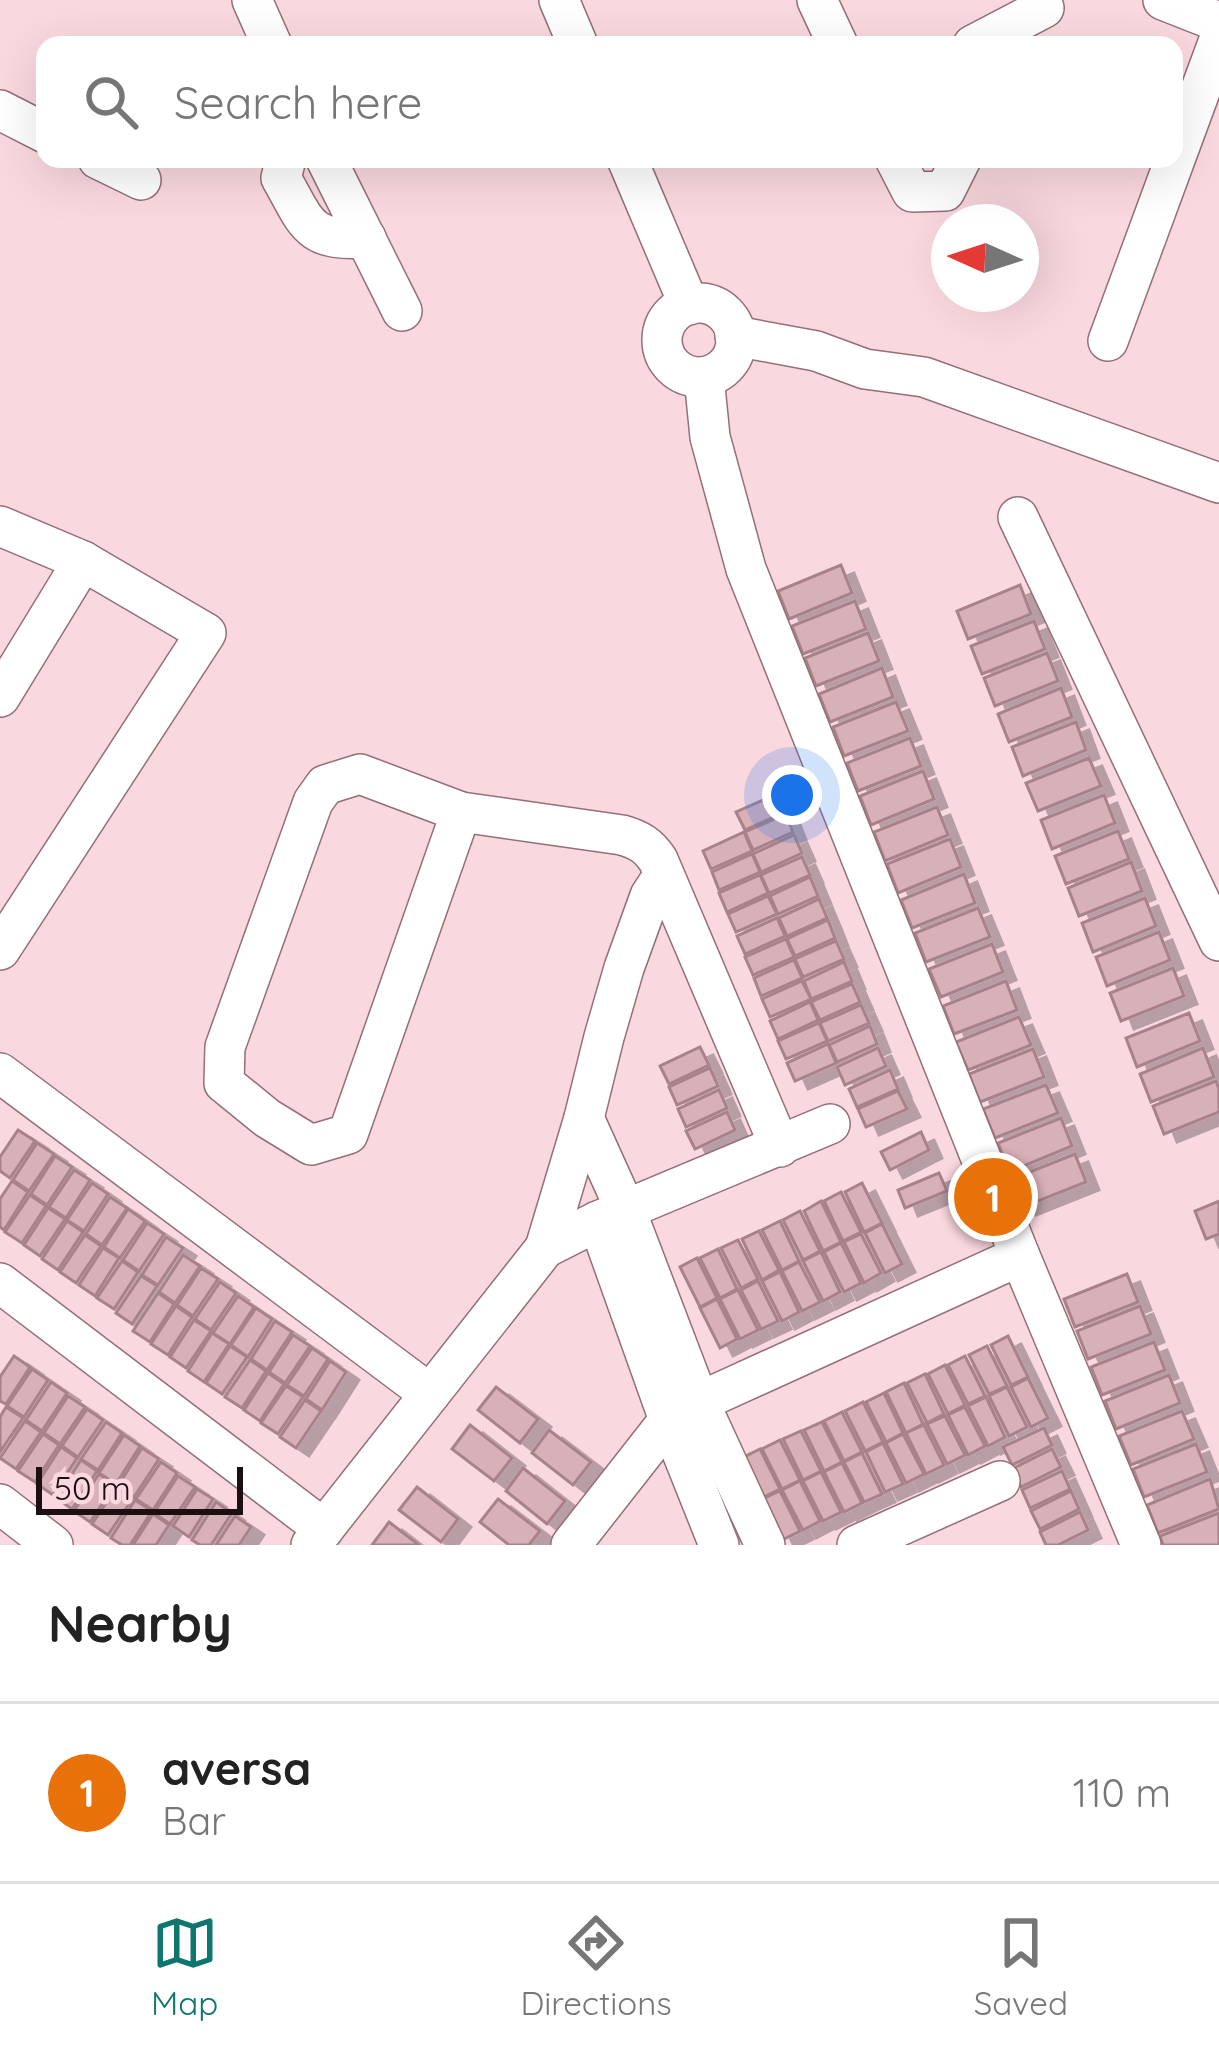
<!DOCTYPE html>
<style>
body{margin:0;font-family:Quicksand,sans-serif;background:#f2f2f2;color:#222}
.compass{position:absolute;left:931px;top:204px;width:108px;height:108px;border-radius:50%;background:#fff;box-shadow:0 12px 48px #0002;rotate:273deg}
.scale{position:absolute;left:36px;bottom:30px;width:207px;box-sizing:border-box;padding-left:12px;border:6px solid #1c0f12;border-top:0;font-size:33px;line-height:42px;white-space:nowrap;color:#1c0f12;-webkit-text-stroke:9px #fad8df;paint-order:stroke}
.you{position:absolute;left:792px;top:795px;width:42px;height:42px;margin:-30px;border:9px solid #fff;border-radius:50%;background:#1a73e8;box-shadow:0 0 0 18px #1a73e833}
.badge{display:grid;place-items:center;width:78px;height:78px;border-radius:50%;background:#0f766e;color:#fff;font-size:39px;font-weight:700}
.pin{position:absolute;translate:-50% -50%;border:6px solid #fff;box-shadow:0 3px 12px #0006}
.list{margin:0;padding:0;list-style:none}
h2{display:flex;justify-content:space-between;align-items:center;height:156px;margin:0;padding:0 48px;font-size:51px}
h2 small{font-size:39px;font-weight:400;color:#767676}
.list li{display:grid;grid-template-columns:78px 1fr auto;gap:36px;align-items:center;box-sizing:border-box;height:180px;padding:0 48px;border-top:3px solid #e0e0e0}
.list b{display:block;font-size:45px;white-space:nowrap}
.list p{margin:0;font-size:39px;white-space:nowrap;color:#767676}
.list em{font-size:39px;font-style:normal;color:#767676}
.icon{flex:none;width:66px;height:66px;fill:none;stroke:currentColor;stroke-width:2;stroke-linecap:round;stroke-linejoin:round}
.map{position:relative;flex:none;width:1219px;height:1545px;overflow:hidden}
.search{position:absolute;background:#fff;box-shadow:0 12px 48px #0002;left:36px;right:36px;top:36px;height:132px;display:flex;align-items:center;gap:30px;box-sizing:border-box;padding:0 42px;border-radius:24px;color:#767676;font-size:45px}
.sheet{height:336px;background:#fff}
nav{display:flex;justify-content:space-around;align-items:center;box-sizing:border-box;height:168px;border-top:3px solid #e0e0e0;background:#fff;font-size:33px;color:#767676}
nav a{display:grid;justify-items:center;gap:6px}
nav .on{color:#0f766e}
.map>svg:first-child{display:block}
.building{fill:#d8b0b8;stroke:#a8828a;stroke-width:3;filter:url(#shadow)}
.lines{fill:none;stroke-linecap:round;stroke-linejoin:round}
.minor-casing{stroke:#946f77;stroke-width:42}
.minor{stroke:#fff;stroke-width:39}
</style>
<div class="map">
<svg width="1219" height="1545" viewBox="0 0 1219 1545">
<defs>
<filter id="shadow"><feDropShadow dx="13" dy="8" stdDeviation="0" flood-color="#0004"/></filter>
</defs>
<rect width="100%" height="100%" fill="#fad8df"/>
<g class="building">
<polygon points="841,565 852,593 789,619 778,591"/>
<polygon points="1020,585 1031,614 968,639 957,611"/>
<polygon points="855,601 866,629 803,654 792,626"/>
<polygon points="1034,621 1045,649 982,674 971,646"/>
<polygon points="868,633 879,661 816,686 805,658"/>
<polygon points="1047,653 1058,681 995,706 984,678"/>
<polygon points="882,668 893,697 830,722 819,694"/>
<polygon points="1061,688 1072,717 1009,742 998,714"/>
<polygon points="896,702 908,731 844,756 833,727"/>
<polygon points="1076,722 1086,750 1023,776 1012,747"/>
<polygon points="910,738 921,766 858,791 847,763"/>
<polygon points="1089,758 1101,786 1038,811 1026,783"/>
<polygon points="923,771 934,799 871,825 860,796"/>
<polygon points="777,794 785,812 745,830 736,812"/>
<polygon points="1104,795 1115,823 1052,849 1041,820"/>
<polygon points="937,807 948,835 885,861 874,832"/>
<polygon points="786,814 793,832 753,850 745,832"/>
<polygon points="1118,831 1129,859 1066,884 1055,856"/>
<polygon points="744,832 752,851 711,869 703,851"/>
<polygon points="794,835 802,853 761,872 753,854"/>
<polygon points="950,839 961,867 898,893 887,864"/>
<polygon points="752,854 760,872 719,890 712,872"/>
<polygon points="802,857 810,875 769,893 761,875"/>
<polygon points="1131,862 1142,891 1079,916 1068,888"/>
<polygon points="964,874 975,903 912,928 901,900"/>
<polygon points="760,875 768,893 727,912 719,893"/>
<polygon points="810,877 818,896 778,914 770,896"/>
<polygon points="768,896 777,914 736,932 728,914"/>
<polygon points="1145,898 1156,926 1093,952 1082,923"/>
<polygon points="819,899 827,918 787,936 779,918"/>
<polygon points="978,908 990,937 926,962 915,933"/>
<polygon points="777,918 785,936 745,954 737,936"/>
<polygon points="828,920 835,938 795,956 787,939"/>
<polygon points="1159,932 1170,960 1107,986 1096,957"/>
<polygon points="786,939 794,957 753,975 745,957"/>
<polygon points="836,941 844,959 803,977 795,959"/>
<polygon points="992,944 1003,972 941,997 929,969"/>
<polygon points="794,960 802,978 761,996 754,978"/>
<polygon points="844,962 852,981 811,999 804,981"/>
<polygon points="1173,968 1184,996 1121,1021 1110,993"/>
<polygon points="802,981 811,999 770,1017 762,999"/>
<polygon points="1006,981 1017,1010 954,1034 943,1006"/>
<polygon points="852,984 860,1002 820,1020 811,1002"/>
<polygon points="810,1002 818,1020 778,1039 770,1021"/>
<polygon points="861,1005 869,1023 828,1041 820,1023"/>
<polygon points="1189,1013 1200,1041 1137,1067 1126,1038"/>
<polygon points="1019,1017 1031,1045 968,1070 956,1042"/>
<polygon points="819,1023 827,1041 786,1059 778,1041"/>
<polygon points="870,1026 877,1044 837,1062 829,1045"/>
<polygon points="828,1044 836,1063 795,1081 787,1063"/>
<polygon points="700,1047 709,1065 669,1084 660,1066"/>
<polygon points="878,1048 886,1066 845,1085 837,1067"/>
<polygon points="1203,1048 1214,1077 1151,1102 1140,1074"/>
<polygon points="1033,1049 1044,1077 980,1102 969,1074"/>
<polygon points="710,1068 718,1086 677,1105 669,1087"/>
<polygon points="890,1070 898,1089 857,1107 849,1089"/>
<polygon points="1216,1081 1219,1089 1219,1112 1164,1134 1153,1106"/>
<polygon points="1046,1085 1058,1113 995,1138 983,1109"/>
<polygon points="719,1090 727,1108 686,1127 678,1109"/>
<polygon points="898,1091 907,1109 866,1127 858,1109"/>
<polygon points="727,1112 735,1130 695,1149 686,1131"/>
<polygon points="1061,1118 1072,1146 1009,1172 998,1143"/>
<polygon points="18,1130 35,1141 10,1178 0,1171 0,1157"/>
<polygon points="921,1132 929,1150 890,1170 881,1152"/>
<polygon points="37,1143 54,1154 29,1191 13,1180"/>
<polygon points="1075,1154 1086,1182 1023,1207 1012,1179"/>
<polygon points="55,1156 72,1167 47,1205 31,1194"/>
<polygon points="74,1170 90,1180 66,1218 49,1207"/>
<polygon points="939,1173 947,1191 905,1208 898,1190"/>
<polygon points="12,1181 28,1192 4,1230 0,1227 0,1199"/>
<polygon points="92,1183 108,1194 84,1231 67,1220"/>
<polygon points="862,1183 882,1223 864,1232 845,1192"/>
<polygon points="841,1192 861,1232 843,1241 824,1201"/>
<polygon points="30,1195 46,1206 22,1243 5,1232"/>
<polygon points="110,1197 127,1208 102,1245 86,1234"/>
<polygon points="821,1201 841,1242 823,1251 804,1211"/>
<polygon points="1219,1201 1219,1234 1206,1239 1195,1211"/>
<polygon points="48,1208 65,1219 40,1256 24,1245"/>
<polygon points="128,1209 145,1221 120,1258 104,1247"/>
<polygon points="800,1211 820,1251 803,1260 783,1220"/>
<polygon points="67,1221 83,1232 58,1270 42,1259"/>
<polygon points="780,1221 799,1261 782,1270 762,1230"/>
<polygon points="147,1223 164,1234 139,1271 123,1260"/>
<polygon points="882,1224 902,1264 885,1273 865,1233"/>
<polygon points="759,1231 779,1270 762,1280 742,1239"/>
<polygon points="861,1234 881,1273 864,1283 844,1242"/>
<polygon points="85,1235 101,1246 76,1283 60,1272"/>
<polygon points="166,1237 183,1248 158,1285 142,1275"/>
<polygon points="738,1240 758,1279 741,1288 721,1248"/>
<polygon points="841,1243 861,1283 844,1292 824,1252"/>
<polygon points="103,1248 119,1258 95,1296 79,1285"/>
<polygon points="718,1249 737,1289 720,1298 700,1258"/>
<polygon points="821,1252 840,1292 823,1301 803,1261"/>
<polygon points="183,1255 200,1266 175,1303 159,1292"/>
<polygon points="697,1258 717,1298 700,1307 680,1267"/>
<polygon points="122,1261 138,1272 114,1309 97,1298"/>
<polygon points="799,1262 820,1302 802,1311 782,1271"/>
<polygon points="201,1268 218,1279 193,1316 177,1305"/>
<polygon points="780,1272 799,1312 782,1321 762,1281"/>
<polygon points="1127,1274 1138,1302 1075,1327 1064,1299"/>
<polygon points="141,1276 157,1286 132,1324 116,1313"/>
<polygon points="758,1281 778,1321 761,1329 741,1290"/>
<polygon points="220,1282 236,1293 211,1330 195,1319"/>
<polygon points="738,1290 758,1330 740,1339 720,1299"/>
<polygon points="158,1293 174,1304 150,1342 133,1331"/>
<polygon points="238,1296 254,1307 230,1344 213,1333"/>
<polygon points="717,1299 737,1339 720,1348 700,1308"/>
<polygon points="176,1306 192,1317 168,1355 151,1344"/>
<polygon points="1140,1306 1151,1334 1088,1359 1077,1331"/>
<polygon points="256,1308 272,1319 248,1357 231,1345"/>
<polygon points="194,1320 211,1331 186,1368 170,1357"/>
<polygon points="275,1321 292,1332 267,1370 251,1359"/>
<polygon points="212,1333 229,1344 204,1382 188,1371"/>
<polygon points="293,1335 310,1346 285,1383 269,1372"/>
<polygon points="1008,1336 1028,1377 1011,1385 991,1345"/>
<polygon points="1154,1342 1165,1370 1102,1395 1091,1367"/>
<polygon points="230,1346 247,1357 222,1394 206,1383"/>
<polygon points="987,1346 1007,1386 989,1394 969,1355"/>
<polygon points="312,1348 328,1359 304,1396 287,1385"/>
<polygon points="14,1356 30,1367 6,1404 0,1401 0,1377"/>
<polygon points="965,1356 985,1396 968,1404 948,1365"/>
<polygon points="250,1360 266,1371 242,1408 225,1397"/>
<polygon points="330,1361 346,1372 322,1410 306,1399"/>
<polygon points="945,1365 965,1405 948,1414 928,1374"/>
<polygon points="32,1369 48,1380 24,1417 7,1406"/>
<polygon points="268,1373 284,1384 260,1421 244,1410"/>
<polygon points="925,1374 944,1414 927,1423 907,1383"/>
<polygon points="1169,1375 1180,1403 1116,1429 1105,1401"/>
<polygon points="1028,1378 1048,1418 1031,1427 1011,1387"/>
<polygon points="51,1382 67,1393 42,1431 26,1420"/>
<polygon points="904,1383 923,1424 906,1433 886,1392"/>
<polygon points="286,1386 303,1397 278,1434 261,1423"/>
<polygon points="496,1387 538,1419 520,1443 478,1410"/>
<polygon points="1007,1387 1027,1427 1009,1436 989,1396"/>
<polygon points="884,1393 903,1433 886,1442 866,1402"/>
<polygon points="68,1396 85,1407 60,1444 44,1433"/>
<polygon points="986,1397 1005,1437 988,1446 968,1406"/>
<polygon points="305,1400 321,1411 296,1448 280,1437"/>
<polygon points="863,1402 883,1442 865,1451 845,1411"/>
<polygon points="6,1407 23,1418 0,1452 0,1417"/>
<polygon points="965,1407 985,1446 968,1455 948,1415"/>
<polygon points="87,1409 103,1420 78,1457 62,1446"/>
<polygon points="1182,1411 1194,1439 1131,1465 1119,1436"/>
<polygon points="842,1412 862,1452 844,1461 824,1421"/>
<polygon points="945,1416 965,1455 947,1464 927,1424"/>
<polygon points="25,1421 41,1432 16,1469 0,1458"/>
<polygon points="106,1422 122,1433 98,1470 81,1459"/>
<polygon points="822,1422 842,1462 824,1471 804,1430"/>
<polygon points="470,1425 512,1458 494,1481 452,1449"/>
<polygon points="924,1425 944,1465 926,1474 906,1433"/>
<polygon points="1044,1428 1052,1445 1012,1465 1003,1447"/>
<polygon points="549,1430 591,1462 573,1485 532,1453"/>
<polygon points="801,1431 821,1471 803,1480 783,1439"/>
<polygon points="43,1434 59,1445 35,1482 18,1471"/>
<polygon points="903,1434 924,1474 906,1483 886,1443"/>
<polygon points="124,1435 140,1446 116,1484 99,1473"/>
<polygon points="780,1440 800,1480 782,1489 762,1449"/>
<polygon points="883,1443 903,1484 885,1492 866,1452"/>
<polygon points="1196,1444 1207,1472 1144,1497 1133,1469"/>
<polygon points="61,1447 77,1458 53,1495 37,1484"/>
<polygon points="142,1448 159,1459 134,1497 118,1486"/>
<polygon points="760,1449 780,1489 762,1498 742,1458"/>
<polygon points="1052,1449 1061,1467 1021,1487 1012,1469"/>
<polygon points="862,1453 882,1494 864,1502 844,1462"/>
<polygon points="81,1460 97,1471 72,1509 56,1498"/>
<polygon points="161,1462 177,1473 153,1510 136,1499"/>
<polygon points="842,1463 862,1503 844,1512 824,1472"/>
<polygon points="523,1468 565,1501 547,1524 506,1491"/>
<polygon points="1062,1471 1070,1489 1030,1508 1022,1490"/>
<polygon points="821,1472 841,1512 823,1521 803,1481"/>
<polygon points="99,1474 115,1485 90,1522 74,1511"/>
<polygon points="178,1476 195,1487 170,1524 154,1513"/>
<polygon points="1210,1479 1219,1509 1158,1533 1147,1505"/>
<polygon points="800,1481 820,1521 803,1530 782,1490"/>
<polygon points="117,1487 133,1498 108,1535 92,1524"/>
<polygon points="417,1487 458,1519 441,1542 399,1510"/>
<polygon points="197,1489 213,1499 189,1537 173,1526"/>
<polygon points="780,1491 800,1531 782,1540 762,1499"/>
<polygon points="1071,1491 1079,1509 1040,1529 1031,1511"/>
<polygon points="498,1499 540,1531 529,1545 509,1545 480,1522"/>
<polygon points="135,1500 152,1511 130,1545 122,1545 111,1538"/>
<polygon points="216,1502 232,1513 211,1545 200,1545 192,1540"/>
<polygon points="1080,1512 1088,1530 1058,1545 1046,1545 1040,1532"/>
<polygon points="1219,1513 1219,1545 1163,1545 1160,1536"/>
<polygon points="153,1514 169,1525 156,1545 133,1545"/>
<polygon points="235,1516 251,1527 239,1545 216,1545"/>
<polygon points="389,1522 419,1545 372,1545"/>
</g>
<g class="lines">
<g class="minor-casing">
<g id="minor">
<polyline points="252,0 272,45"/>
<polyline points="559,0 578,45"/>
<polyline points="817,0 838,45"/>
<polyline points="1163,0 1219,22"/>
<polyline points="973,45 1044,8"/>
<polyline points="0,110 45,133"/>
<polyline points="98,159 141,180"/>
<path d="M 286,159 L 281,178 C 307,223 307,242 366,238"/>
<polyline points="326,159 402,311"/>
<polyline points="627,159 689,305"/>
<polyline points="895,159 912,192 945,191 961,159"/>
<circle cx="699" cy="340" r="37"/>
<polyline points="735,336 816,351 865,369 924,377 1219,483"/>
<polyline points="1108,341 1219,40"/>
<polyline points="704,377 710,437 746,569 1020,1256 1141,1545"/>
<polyline points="1018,517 1219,941"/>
<polyline points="0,526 83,561 206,633 0,950"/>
<polyline points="0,697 83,561"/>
<polygon points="360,774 461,812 348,1134 311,1145 267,1118 224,1083 225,1047 313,802 325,785"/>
<path d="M 461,812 L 622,835 C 639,840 648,845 658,860 L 780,1147"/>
<polyline points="0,1073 430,1394"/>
<polyline points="584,1118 626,1211 699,1402 765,1545"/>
<polyline points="598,1221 669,1420 719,1545"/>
<polyline points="545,1248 584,1118 604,1037 624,968 650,896 663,876"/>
<polyline points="0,1283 324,1529"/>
<polyline points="0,1504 53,1545"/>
<polyline points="311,1545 545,1248 598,1221 830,1124"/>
<polyline points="571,1545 669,1420 699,1402 1020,1256"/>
<polyline points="857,1545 1000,1481"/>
</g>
</g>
<use href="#minor" class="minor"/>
</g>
</svg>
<svg class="compass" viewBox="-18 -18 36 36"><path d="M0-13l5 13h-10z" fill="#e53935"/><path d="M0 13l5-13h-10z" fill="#767676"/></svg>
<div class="scale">50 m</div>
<div class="you"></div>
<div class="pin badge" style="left:993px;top:1197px;background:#e8710a">1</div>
<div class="search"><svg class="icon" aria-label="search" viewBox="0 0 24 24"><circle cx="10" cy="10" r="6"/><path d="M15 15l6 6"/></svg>Search here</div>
</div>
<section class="sheet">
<h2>Nearby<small></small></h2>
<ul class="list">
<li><span class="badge" style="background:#e8710a">1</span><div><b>aversa</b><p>Bar</p></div><em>110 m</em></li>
</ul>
</section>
<nav>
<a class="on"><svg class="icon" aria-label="map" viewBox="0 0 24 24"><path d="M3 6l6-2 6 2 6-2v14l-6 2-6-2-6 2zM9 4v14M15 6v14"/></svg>Map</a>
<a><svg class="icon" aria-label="directions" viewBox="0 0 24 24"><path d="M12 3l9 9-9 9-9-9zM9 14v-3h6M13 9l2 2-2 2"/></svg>Directions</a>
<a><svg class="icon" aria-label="saved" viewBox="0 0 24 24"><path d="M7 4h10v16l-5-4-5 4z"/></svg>Saved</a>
</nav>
